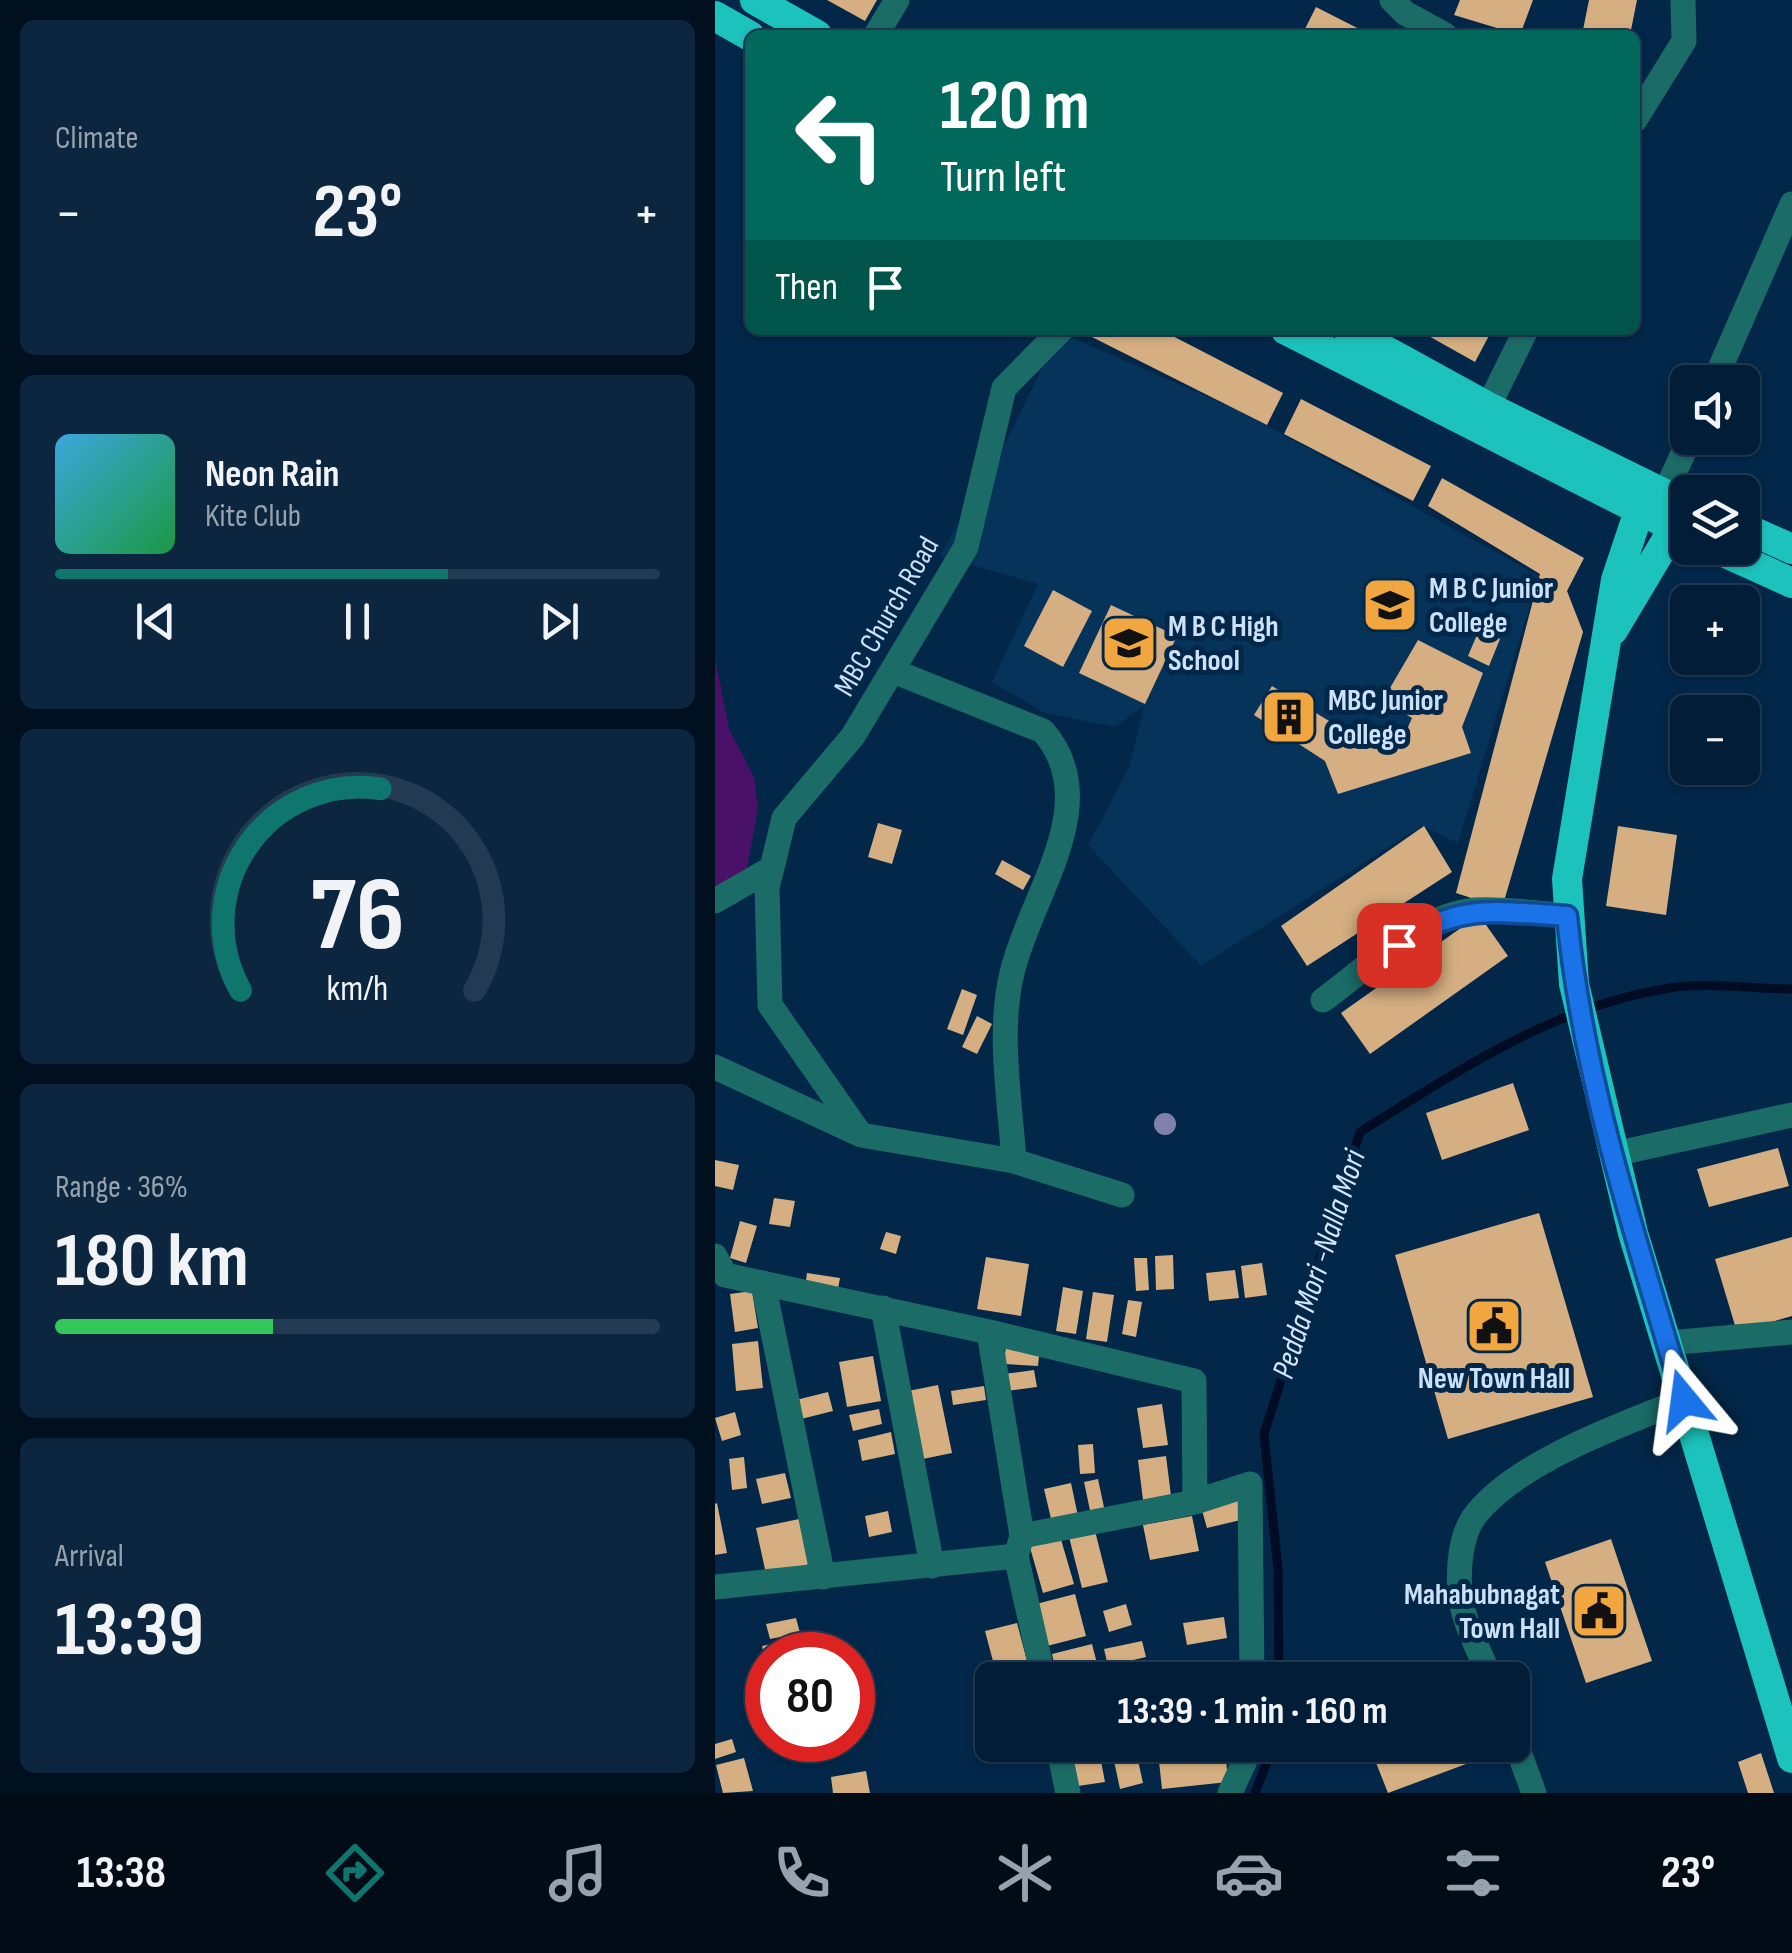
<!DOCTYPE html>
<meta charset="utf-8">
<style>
body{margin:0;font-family:"Sofia Sans Condensed",sans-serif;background:#0c263f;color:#f1f3f6;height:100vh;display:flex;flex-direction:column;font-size:38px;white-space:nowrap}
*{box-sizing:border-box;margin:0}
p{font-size:32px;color:#96a2ad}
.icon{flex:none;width:55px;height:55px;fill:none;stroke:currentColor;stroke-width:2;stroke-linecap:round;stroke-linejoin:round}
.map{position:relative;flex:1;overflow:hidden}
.sheet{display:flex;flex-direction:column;gap:20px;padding:20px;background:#01101e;width:715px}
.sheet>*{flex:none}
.hud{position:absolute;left:30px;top:30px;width:895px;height:305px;border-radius:15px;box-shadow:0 2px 8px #0004,0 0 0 2px #233b52;background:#00695c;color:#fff;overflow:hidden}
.fabs{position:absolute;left:955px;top:365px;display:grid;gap:20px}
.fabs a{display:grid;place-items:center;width:90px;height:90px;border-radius:15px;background:#021d37;box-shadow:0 2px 8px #0004,0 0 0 2px #233b52;font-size:50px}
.speed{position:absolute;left:30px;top:1632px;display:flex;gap:20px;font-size:50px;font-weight:700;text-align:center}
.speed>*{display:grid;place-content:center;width:130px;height:130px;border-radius:50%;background:#021d37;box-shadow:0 2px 8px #0004,0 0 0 2px #233b52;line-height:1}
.speed .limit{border:15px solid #d22;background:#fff;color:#111}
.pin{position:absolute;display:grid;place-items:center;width:85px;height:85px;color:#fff;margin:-42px;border-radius:20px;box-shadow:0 5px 15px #0006}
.me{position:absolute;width:110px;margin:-55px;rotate:344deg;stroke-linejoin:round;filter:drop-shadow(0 0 8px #0008)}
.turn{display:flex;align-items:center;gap:35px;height:210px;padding:0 30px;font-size:45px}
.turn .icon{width:130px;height:130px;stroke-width:2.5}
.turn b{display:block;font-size:70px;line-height:85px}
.then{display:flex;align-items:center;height:95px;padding:0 30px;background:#0003;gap:20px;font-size:38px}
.big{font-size:75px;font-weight:700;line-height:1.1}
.sheet .tile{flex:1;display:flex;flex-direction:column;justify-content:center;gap:15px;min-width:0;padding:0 35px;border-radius:15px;background:#0c263f}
.sheet .dial{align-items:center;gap:0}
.dial svg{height:260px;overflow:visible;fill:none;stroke:#233b52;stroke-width:7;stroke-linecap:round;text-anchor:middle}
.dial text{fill:#f1f3f6;stroke:none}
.song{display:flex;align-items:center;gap:30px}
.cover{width:120px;height:120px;border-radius:15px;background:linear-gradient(135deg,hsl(200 70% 55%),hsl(140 70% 35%))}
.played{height:10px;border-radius:5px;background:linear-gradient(90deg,#0f766e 65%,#233b52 65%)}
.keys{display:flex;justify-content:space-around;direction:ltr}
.heat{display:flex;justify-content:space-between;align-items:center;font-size:55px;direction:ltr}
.charge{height:15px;border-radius:8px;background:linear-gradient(90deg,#34c759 36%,#233b52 0)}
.trip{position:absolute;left:260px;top:1662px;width:555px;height:100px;border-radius:15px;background:#021d37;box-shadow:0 2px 8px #0004,0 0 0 2px #233b52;font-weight:700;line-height:100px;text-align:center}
.tab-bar{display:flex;height:160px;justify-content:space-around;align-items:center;background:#010c16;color:#96a2ad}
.tab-bar .icon{width:70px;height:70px}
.tab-bar .selected{color:#0f766e}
.tab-bar b{font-size:45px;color:#f1f3f6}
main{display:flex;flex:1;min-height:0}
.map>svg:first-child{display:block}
.built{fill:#053359}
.green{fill:#4a1169}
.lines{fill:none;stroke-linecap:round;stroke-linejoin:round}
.stream{stroke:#000c23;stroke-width:9}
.building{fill:#d5af82}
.minor{stroke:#1b6b67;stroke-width:25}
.highway{stroke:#1cc3bc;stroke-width:30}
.tree{fill:#7f81aa}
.route-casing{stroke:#114b97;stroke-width:25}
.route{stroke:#1a73e8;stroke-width:18}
.labels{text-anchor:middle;stroke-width:10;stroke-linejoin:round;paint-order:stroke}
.poi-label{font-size:30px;font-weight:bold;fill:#cce1f7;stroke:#022749;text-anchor:start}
.street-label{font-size:30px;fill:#cce1f7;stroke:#022749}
.water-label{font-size:32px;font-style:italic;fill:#d3e6fb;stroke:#022749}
</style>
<main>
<section class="sheet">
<div class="tile"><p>Climate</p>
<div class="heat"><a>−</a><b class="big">23°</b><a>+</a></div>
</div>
<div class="tile">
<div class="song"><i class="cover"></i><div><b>Neon Rain</b><p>Kite Club</p></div></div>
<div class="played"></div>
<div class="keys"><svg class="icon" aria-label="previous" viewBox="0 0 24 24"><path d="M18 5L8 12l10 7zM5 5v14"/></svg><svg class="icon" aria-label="pause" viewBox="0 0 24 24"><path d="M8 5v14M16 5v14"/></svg><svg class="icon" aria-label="next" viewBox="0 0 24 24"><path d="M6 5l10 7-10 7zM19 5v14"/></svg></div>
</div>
<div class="tile dial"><svg viewBox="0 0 100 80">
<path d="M14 69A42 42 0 1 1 86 69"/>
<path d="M14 69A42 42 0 0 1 57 7" stroke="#0f766e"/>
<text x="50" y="56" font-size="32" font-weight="700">76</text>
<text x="50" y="72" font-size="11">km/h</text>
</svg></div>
<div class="tile"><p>Range · 36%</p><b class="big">180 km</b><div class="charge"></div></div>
<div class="tile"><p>Arrival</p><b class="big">13:39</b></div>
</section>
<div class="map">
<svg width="1077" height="1793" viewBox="0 0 1077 1793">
<rect width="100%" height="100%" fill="#022749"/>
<path class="built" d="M345,332L527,412L824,576L743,843L707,826L486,966L373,845L414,767L429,706L400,727L330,713L277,682L323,584L224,556L279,466Z"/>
<path class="green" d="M0,658L14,729L39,777L43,808L30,880L0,898Z"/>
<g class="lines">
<path class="stream" d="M564,1680L563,1569L549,1434L645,1132C743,1071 838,1006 955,988C993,982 1038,989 1077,989
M540,1793L559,1745"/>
</g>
<path class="building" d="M112,0H162L150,21Z
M745,0H818L805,35L739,15Z
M874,0H922L915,35H867Z
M601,7L656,35H587Z
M363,330H446L568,393L552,425Z
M703,330H777L760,362Z
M586,399L716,466L698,501L569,434Z
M727,478L869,558L852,591L868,632L787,908L741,893L825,574L713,506Z
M338,590L377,611L348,667L309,646Z
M396,605L462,636L430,704L364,673Z
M764,630L785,639L774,666L753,656Z
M703,640L768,673L747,727L756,753L623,794L610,761L539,715L557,686L655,746L689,736L697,718L668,700Z
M163,823L187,830L177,864L153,857Z
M709,826L737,872L592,966L566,926Z
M903,826L962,835L951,915L891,906Z
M287,860L316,876L308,890L280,874Z
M764,915L793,956L655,1054L626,1013Z
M247,989L262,995L248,1035L232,1029Z
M262,1016L277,1024L262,1054L247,1047Z
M798,1083L814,1130L727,1160L711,1113Z
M1063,1148L1074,1186L994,1207L982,1169Z
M0,1160L24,1165L18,1190L0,1186Z
M59,1198L80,1201L75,1227L54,1224Z
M824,1213L878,1397L733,1439L680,1255Z
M25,1221L42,1226L31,1263L15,1258Z
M171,1232L186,1236L181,1254L165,1249Z
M1077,1237V1316L1022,1332L1000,1259Z
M458,1255L459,1289L441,1290L440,1256Z
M271,1257L314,1264L306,1316L262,1309Z
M419,1258H432L434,1290L421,1291Z
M547,1263L552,1295L530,1298L526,1266Z
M520,1270L524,1298L494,1301L491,1273Z
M92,1273L125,1278L122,1294L90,1288Z
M348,1287L368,1291L361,1334L341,1331Z
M37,1291L43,1328L20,1332L15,1294Z
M378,1292L399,1295L392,1342L371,1339Z
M413,1300L427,1302L421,1337L407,1334Z
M43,1341L48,1388L21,1391L17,1344Z
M291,1345L325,1347L323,1366L289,1364Z
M158,1356L166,1401L132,1407L124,1362Z
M319,1370L322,1387L292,1391L289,1374Z
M223,1385L237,1453L203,1460L188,1392Z
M269,1386L271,1400L238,1405L236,1391Z
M113,1392L118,1411L78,1421L73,1402Z
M447,1404L453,1445L428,1448L422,1408Z
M164,1409L167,1424L138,1431L134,1415Z
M20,1412L26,1435L7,1441L0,1418Z
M176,1432L180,1454L147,1461L143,1440Z
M378,1444L380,1473L365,1474L363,1445Z
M451,1456L456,1496L428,1500L423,1460Z
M29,1457L32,1488L17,1490L14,1459Z
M70,1473L76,1498L47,1504L41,1479Z
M383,1479L390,1512L376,1515L369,1482Z
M356,1483L364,1521L338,1527L329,1489Z
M525,1497L530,1519L492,1528L486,1507Z
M2,1503L12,1553L0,1555V1504Z
M173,1511L177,1532L154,1537L150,1516Z
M477,1516L484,1551L435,1560L428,1525Z
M89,1518L99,1563L51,1574L41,1528Z
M380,1531L393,1582L367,1588L354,1537Z
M345,1536L359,1584L328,1593L314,1544Z
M896,1539L937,1661L871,1683L830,1562Z
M360,1594L371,1636L332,1646L321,1604Z
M411,1604L417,1625L394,1632L388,1611Z
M509,1617L512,1638L472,1645L468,1623Z
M81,1618L85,1633L55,1639L51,1624Z
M302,1623L317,1680H283L270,1631Z
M83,1638L87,1655H52L51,1663L47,1646Z
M427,1641L431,1657L393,1666L389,1649Z
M377,1644L385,1675L343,1680L337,1654Z
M17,1739L21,1752L0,1759V1744Z
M355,1745H383L390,1782L363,1786Z
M510,1745L513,1782L447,1789L443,1752Z
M654,1745H774L778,1754L673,1793Z
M421,1751L428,1783L405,1789L398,1756Z
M1046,1753L1059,1793H1033L1023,1762Z
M29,1758L38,1791L8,1793L1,1765Z
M151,1771L155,1793H118L116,1777Z"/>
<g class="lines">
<path class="minor" d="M677,0L690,13L730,35
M161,35L182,0
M920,120L969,41L968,0
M999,382L1077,204
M773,407L811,330
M950,493L975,438
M178,671L328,731C390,802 317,893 298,969C282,1030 295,1099 299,1161
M57,868L52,887L55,1005L143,1131
M0,901L57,868L69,818L138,736L251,547L289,388L346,330
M608,1000C653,967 703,916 760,910C789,908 822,914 852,915
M0,1067L146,1135L299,1161L407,1195
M899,1154L1077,1115
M0,1256L10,1275L274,1332L307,1536
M48,1283L108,1577
M168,1308L217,1566
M274,1332L479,1381L480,1502
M953,1343L1077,1332
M301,1556L307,1536L480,1502L535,1484L537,1680
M0,1587L301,1556L329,1680
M776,1680C766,1654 748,1622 745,1594C743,1568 745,1533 762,1513C805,1461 907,1424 969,1400
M798,1736L819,1793
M343,1745L353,1793
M515,1793L537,1745"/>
<path class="highway" d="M40,0L102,35
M0,16L35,36
M571,330L972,534
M633,330L773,407L972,505
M932,487L901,580L852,879L859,984L918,1233L1077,1758
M1028,527L1077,549
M1000,548L1077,583
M898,630L969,511"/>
</g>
<circle class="tree" cx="450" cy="1124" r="11"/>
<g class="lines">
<g class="route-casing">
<path id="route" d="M684,945C742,902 784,912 852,916C868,1081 922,1241 969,1400"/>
</g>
<use href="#route" class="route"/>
</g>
<defs>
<g id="university-square" transform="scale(2.875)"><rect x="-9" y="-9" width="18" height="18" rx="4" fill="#f1a640" stroke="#022749"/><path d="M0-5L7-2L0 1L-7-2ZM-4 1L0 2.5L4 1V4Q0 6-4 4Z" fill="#111"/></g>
<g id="school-square" transform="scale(2.875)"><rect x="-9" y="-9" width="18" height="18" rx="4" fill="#f1a640" stroke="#022749"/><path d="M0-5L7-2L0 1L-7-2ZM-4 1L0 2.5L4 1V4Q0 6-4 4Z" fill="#111"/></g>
<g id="building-square" transform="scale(2.875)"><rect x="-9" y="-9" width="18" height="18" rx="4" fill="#f1a640" stroke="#022749"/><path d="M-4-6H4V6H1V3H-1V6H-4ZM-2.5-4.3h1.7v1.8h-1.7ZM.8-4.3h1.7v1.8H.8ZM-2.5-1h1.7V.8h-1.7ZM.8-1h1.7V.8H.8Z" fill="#111"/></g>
<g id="civic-square" transform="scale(2.875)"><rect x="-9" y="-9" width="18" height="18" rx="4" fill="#f1a640" stroke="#022749"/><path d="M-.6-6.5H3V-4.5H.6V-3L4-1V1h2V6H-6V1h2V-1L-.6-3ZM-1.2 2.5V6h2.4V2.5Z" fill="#111"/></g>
</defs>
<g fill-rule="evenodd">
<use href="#university-square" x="675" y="605"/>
<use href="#school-square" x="414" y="643"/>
<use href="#building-square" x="574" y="717"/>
<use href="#civic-square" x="779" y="1326"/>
<use href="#civic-square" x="884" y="1611"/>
</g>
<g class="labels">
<g class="poi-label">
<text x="714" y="598">M B C Junior<tspan x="714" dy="34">College</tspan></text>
<text x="453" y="636">M B C High<tspan x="453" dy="34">School</tspan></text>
<text x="613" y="710">MBC Junior<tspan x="613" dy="34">College</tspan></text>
<text x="779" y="1388" text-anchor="middle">New Town Hall</text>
<text x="845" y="1604" text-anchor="end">Mahabubnagat<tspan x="845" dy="34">Town Hall</tspan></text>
</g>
<g class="street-label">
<text transform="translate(171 616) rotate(-60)" y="10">MBC Church Road</text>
</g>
<g class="water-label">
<text transform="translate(603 1264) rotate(-72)" y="11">Pedda Mori -Nalla Mori</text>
</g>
</g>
</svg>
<div class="fabs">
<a><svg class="icon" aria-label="sound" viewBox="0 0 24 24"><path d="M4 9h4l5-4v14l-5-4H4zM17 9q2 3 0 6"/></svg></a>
<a><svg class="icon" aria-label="layers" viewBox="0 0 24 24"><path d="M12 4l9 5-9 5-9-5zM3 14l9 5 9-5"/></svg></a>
<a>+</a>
<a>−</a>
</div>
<div class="speed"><div class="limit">80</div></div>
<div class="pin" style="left:684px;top:945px;background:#d93025"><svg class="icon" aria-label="arrive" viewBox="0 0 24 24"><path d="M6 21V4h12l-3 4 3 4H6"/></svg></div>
<svg class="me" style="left:969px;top:1400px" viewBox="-20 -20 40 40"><path d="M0-17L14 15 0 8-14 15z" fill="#1a73e8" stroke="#fff" stroke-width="4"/></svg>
<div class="trip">13:39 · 1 min · 160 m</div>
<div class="hud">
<div class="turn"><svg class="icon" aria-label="left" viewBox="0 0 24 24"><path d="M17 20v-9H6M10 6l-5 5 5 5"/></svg><div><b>120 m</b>Turn left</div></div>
<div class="then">Then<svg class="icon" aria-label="arrive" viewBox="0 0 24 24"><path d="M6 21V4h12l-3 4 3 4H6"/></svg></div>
</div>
</div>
</main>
<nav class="tab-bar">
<b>13:38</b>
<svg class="icon selected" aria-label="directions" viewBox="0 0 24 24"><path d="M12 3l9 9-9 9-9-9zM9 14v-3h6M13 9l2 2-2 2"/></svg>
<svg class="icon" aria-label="music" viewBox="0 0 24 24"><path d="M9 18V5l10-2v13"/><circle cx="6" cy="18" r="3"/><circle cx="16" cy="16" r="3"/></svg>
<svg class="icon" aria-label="phone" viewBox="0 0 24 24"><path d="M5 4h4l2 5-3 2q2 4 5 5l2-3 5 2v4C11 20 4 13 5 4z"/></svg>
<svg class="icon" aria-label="climate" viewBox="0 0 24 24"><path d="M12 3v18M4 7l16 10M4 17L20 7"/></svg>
<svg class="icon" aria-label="car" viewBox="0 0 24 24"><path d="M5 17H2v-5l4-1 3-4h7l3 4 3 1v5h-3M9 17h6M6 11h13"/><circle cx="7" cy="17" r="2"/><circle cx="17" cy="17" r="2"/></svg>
<svg class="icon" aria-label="filters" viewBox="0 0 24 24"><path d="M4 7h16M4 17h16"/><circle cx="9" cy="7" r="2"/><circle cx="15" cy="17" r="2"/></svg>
<b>23°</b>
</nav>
